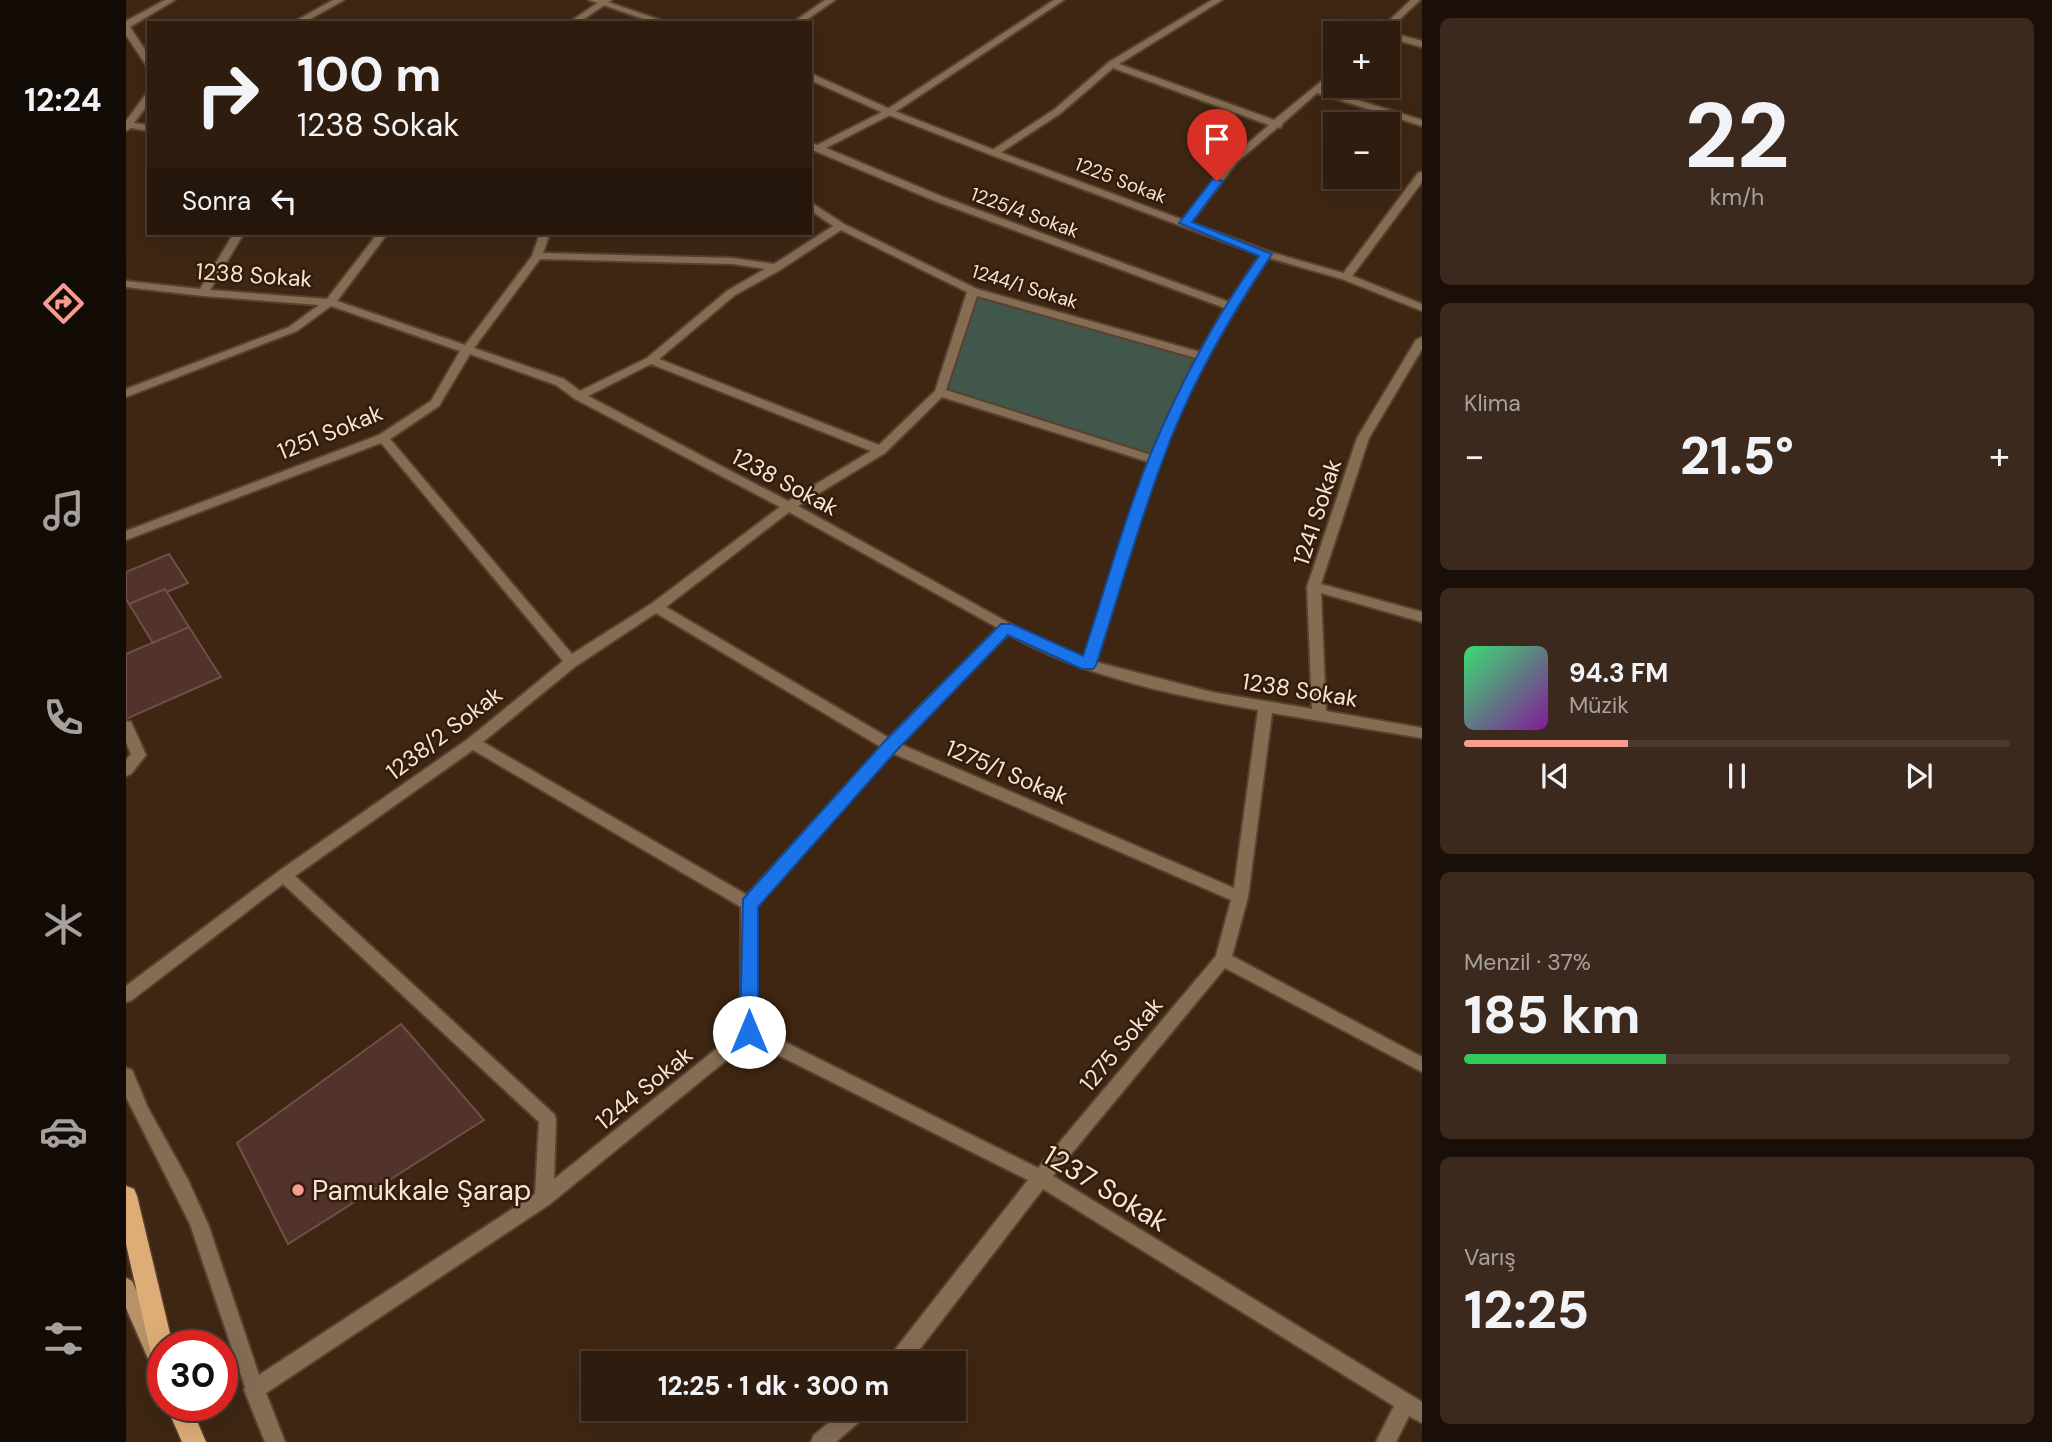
<!DOCTYPE html>
<html lang="tr">
<meta charset="utf-8">
<style>
body{margin:0;font-family:"DM Sans",sans-serif;background:#3a291c;color:#f1f3f6;height:100vh;display:flex;flex-direction:column;font-size:26px;white-space:nowrap}
*{box-sizing:border-box;margin:0}
p{font-size:23px;color:#a7a19e}
.icon{flex:none;width:38px;height:38px;fill:none;stroke:currentColor;stroke-width:2;stroke-linecap:round;stroke-linejoin:round}
.map{position:relative;flex:1;overflow:hidden}
.panel{display:flex;flex-direction:column;gap:18px;padding:18px;background:#190f08;width:630px}
.panel>*{flex:none}
.guide{position:absolute;left:21px;top:21px;width:665px;height:214px;border-radius:0px;box-shadow:0 7px 28px #0002,0 0 0 2px #493a2e;background:#2e1c0e;color:#f1f3f6;overflow:hidden}
.tools{position:absolute;left:1197px;top:21px;display:grid;gap:14px}
.tools a{display:grid;place-items:center;width:77px;height:77px;border-radius:0px;background:#2e1c0e;box-shadow:0 7px 28px #0002,0 0 0 2px #493a2e;font-size:35px}
.speed{position:absolute;left:21px;top:1330px;display:flex;gap:14px;font-size:35px;font-weight:700;text-align:center}
.speed>*{display:grid;place-content:center;width:91px;height:91px;border-radius:50%;background:#2e1c0e;box-shadow:0 7px 28px #0002,0 0 0 2px #493a2e;line-height:1}
.speed .limit{border:10px solid #d22;background:#fff;color:#111}
.pin{position:absolute;display:grid;place-items:center;width:60px;height:60px;color:#fff;margin:-72px -30px;border-radius:50% 50% 50% 0;rotate:-45deg;box-shadow:0 0 7px #0007}
.pin .icon{rotate:45deg}
.me{position:absolute;width:77px;margin:-38px;rotate:0deg;stroke-linejoin:round;filter:drop-shadow(0 0 5px #0008)}
.turn{display:flex;align-items:center;gap:24px;height:147px;padding:0 35px;font-size:32px}
.turn .icon{width:91px;height:91px;stroke-width:2.5}
.turn b{display:block;font-size:49px;line-height:60px}
.then{display:flex;align-items:center;height:66px;padding:0 35px;background:#0003;gap:14px;font-size:26px}
.big{font-size:52px;font-weight:800;line-height:1.1}
.panel .widget{flex:1;display:flex;flex-direction:column;justify-content:center;gap:10px;min-width:0;padding:0 24px;border-radius:10px;background:#3a291c}
.panel .dial{align-items:center;gap:0}
.dial b{font-size:91px;line-height:1}
.song{display:flex;align-items:center;gap:21px}
.cover{width:84px;height:84px;border-radius:10px;background:linear-gradient(135deg,hsl(140 70% 55%),hsl(290 70% 35%))}
.played{height:7px;border-radius:4px;background:linear-gradient(90deg,#f59d8e 30%,#493a2e 30%)}
.keys{display:flex;justify-content:space-around;direction:ltr}
.heat{display:flex;justify-content:space-between;align-items:center;font-size:38px;direction:ltr}
.charge{height:10px;border-radius:5px;background:linear-gradient(90deg,#34c759 37%,#493a2e 0)}
.trip{position:absolute;left:455px;top:1351px;width:385px;height:70px;border-radius:0px;background:#2e1c0e;box-shadow:0 7px 28px #0002,0 0 0 2px #493a2e;font-weight:800;line-height:70px;text-align:center}
main{display:flex;flex:1;min-height:0}
.tab-bar{display:flex;flex-direction:column;width:126px;justify-content:space-around;align-items:center;background:#120b06;color:#a7a19e}
.tab-bar .icon{width:49px;height:49px}
.tab-bar .selected{color:#f59d8e}
.tab-bar b{font-size:32px;color:#f1f3f6}
.map>svg:first-child{display:block}
.green{fill:#41574b}
.building{fill:#52332b;stroke:#714f48;stroke-width:2}
.lines{fill:none;stroke-linecap:round;stroke-linejoin:round}
.service-casing{stroke:#58412f;stroke-width:4}
.minor-casing{stroke:#58412f;stroke-width:4}
.tertiary-casing{stroke:#58412f;stroke-width:4}
.secondary-casing{stroke:#58412f;stroke-width:4}
.primary-casing{stroke:#58412f;stroke-width:3}
.service{fill:#856d54;fill-rule:evenodd}
.minor{fill:#856d54;fill-rule:evenodd}
.tertiary{fill:#856d54;fill-rule:evenodd}
.secondary{fill:#b79168;fill-rule:evenodd}
.primary{fill:#ddac77;fill-rule:evenodd}
.route{fill:#1a73e8;stroke:#114b97;stroke-width:2}
.poi-dot{fill:#f59d8e;stroke:#331c09;stroke-width:2.5}
.labels{text-anchor:middle;stroke-width:5;stroke-linejoin:round;paint-order:stroke}
.far-street-label{font-size:19px;fill:#f5e5d9;stroke:#331c09}
.street-label{font-size:23px;fill:#f5e5d9;stroke:#331c09}
.near-street-label{font-size:28px;fill:#f5e5d9;stroke:#331c09}
.near-poi-label{font-size:28px;fill:#f5e5d9;stroke:#331c09;text-anchor:start}
</style>
<main>
<nav class="tab-bar">
<b>12:24</b>
<svg class="icon selected" aria-label="directions" viewBox="0 0 24 24"><path d="M12 3l9 9-9 9-9-9zM9 14v-3h6M13 9l2 2-2 2"/></svg>
<svg class="icon" aria-label="music" viewBox="0 0 24 24"><path d="M9 18V5l10-2v13"/><circle cx="6" cy="18" r="3"/><circle cx="16" cy="16" r="3"/></svg>
<svg class="icon" aria-label="phone" viewBox="0 0 24 24"><path d="M5 4h4l2 5-3 2q2 4 5 5l2-3 5 2v4C11 20 4 13 5 4z"/></svg>
<svg class="icon" aria-label="climate" viewBox="0 0 24 24"><path d="M12 3v18M4 7l16 10M4 17L20 7"/></svg>
<svg class="icon" aria-label="car" viewBox="0 0 24 24"><path d="M5 17H2v-5l4-1 3-4h7l3 4 3 1v5h-3M9 17h6M6 11h13"/><circle cx="7" cy="17" r="2"/><circle cx="17" cy="17" r="2"/></svg>
<svg class="icon" aria-label="filters" viewBox="0 0 24 24"><path d="M4 7h16M4 17h16"/><circle cx="9" cy="7" r="2"/><circle cx="15" cy="17" r="2"/></svg>
</nav>
<div class="map">
<svg width="1296" height="1442" viewBox="0 0 1296 1442">
<rect width="100%" height="100%" fill="#3e2613"/>
<path class="green" d="M847,291L1076,356L1029,460L814,392Z"/>
<path class="building" d="M43,554L62,583L41,592L39,589L3,604L0,599V572Z
M39,589L63,627L27,643L3,604Z
M63,627L95,677L0,719V654Z
M275,1024L358,1120L162,1244L111,1143Z"/>
<g class="lines">
<g class="service-casing">
<path id="service" d="M0,721L5,722L20,755L5,774L0,776V760L5,754L0,742Z"/>
</g>
<g class="minor-casing">
<path id="minor" d="M39,0H49L4,27L23,56V66L20,65L0,35V21Z
M207,0H218L177,23H166Z
M476,0H486L452,23H442Z
M699,0H709L676,23H666Z
M928,0H938L766,114L700,148L817,197L1103,302L1136,252L1140,251L1145,254C1107,311 1071,371 1045,435C1015,509 994,586 970,662L1086,692L1186,709L1181,587L1231,438L1290,340L1296,337V349L1243,438L1195,584L1296,612V622L1195,593L1200,711L1296,728V738L1146,713L1122,897L1106,956L1296,1057V1072L1099,968L927,1176L1296,1402V1423L1283,1416L1270,1442H1250L1268,1406L917,1189L783,1363H762L764,1356L902,1180L624,1041L424,1204L140,1393L159,1442H139L118,1390L119,1387L64,1224L0,1097V1068L6,1070L22,1108L62,1180L82,1224L133,1375L409,1194L413,1122L157,884L6,1000L0,1002V986L153,871L342,739L437,661L255,443L0,540V531L253,435L305,401L334,351L205,306L171,331L0,397V389L163,327L193,305L77,296L0,287V281L74,289L108,233H118L84,290L201,299L252,233H262L211,301L339,345L406,256L414,233H424L417,253L607,258L648,264L707,226L684,210V202L718,224L851,289L1074,352L1099,308L809,201L684,149V142L691,145L760,110ZM715,230L841,292L809,391L753,445L533,359L609,295L654,270ZM414,259L607,264L639,269L601,291L521,358L454,391L438,379L348,348ZM851,296L1070,358L1046,407L1025,455L820,390ZM344,354L430,385L449,399L654,507L525,604L446,654L264,439L313,406ZM525,364L745,451L662,501L462,396ZM816,397L1023,462L958,658L910,638L672,506L759,453ZM663,512L872,628L763,738L540,607ZM530,613L755,747L621,895L357,742L450,666ZM882,634C956,676 1049,696 1132,710L1108,888L774,744ZM347,750L615,907V1029L428,1179L430,1119L428,1114L169,876ZM766,753L1105,900L1090,956L912,1168L631,1028V906Z
M1086,0H1096L993,64L1148,120L1209,70V78L1196,89L1296,120V126L1191,93L1156,124L1155,127L1151,128L1111,162L1063,225L1059,226L1054,223L1105,158L1143,125L987,68L935,113L871,155H865V151L929,109L983,62Z
M1285,0H1294L1259,33L1262,32L1296,41V47L1262,38V33H1250Z
M23,93V103L8,123L23,125V131L5,128L0,131V121L20,94Z
M1296,172V182L1224,279H1216V275L1292,173Z
M719,1409H743L740,1416L710,1442H685L688,1435Z"/>
</g>
<g class="tertiary-casing">
<path id="tertiary" d="M463,0H476L543,23H529Z
M684,73L766,110L871,151L1144,252L1224,275L1296,304V311L1216,279L1136,256L865,155L760,114L684,80Z"/>
</g>
<g class="secondary-casing">
<path id="secondary" d="M0,1278L6,1281L37,1348V1379L30,1377L0,1308Z"/>
</g>
<g class="primary-casing">
<path id="primary" d="M0,1186L8,1189L11,1196L47,1346H37V1366L29,1362L25,1354L0,1244Z
M40,1405H64L80,1442H56Z"/>
</g>
<use href="#service" class="service"/>
<use href="#minor" class="minor"/>
<use href="#tertiary" class="tertiary"/>
<use href="#secondary" class="secondary"/>
<use href="#primary" class="primary"/>
</g>
<path class="route" d="M1087,179L1097,181L1066,222L1146,254C1102,319 1062,388 1036,462C1011,529 992,597 970,665L967,669H956L882,635L770,751L632,907V1032L629,1037H616L614,1032L617,899L758,742L875,624H886L957,656C979,591 997,522 1023,458C1053,386 1088,319 1133,256L1053,223Z"/>
<circle class="poi-dot" cx="172" cy="1190" r="7"/>
<g class="labels">
<g class="far-street-label">
<text transform="translate(995 180) rotate(21)" y="7">1225 Sokak</text>
<text transform="translate(899 212) rotate(20)" y="7">1225/4 Sokak</text>
<text transform="translate(899 286) rotate(17)" y="7">1244/1 Sokak</text>
</g>
<g class="street-label">
<text transform="translate(128 275) rotate(4)" y="8">1238 Sokak</text>
<text transform="translate(204 432) rotate(-22)" y="8">1251 Sokak</text>
<text transform="translate(659 482) rotate(28)" y="8">1238 Sokak</text>
<text transform="translate(1191 512) rotate(-72)" y="8">1241 Sokak</text>
<text transform="translate(1174 690) rotate(9)" y="8">1238 Sokak</text>
<text transform="translate(318 733) rotate(-37)" y="8">1238/2 Sokak</text>
<text transform="translate(881 772) rotate(23)" y="8">1275/1 Sokak</text>
<text transform="translate(995 1044) rotate(-50)" y="8">1275 Sokak</text>
<text transform="translate(518 1088) rotate(-39)" y="8">1244 Sokak</text>
</g>
<g class="near-street-label">
<text transform="translate(980 1188) rotate(31)" y="10">1237 Sokak</text>
</g>
<g class="near-poi-label">
<text x="186" y="1200">Pamukkale Şarap</text>
</g>
</g>
</svg>
<div class="tools">
<a>+</a>
<a>−</a>
</div>
<div class="speed"><div class="limit">30</div></div>
<div class="pin" style="left:1091px;top:181px;background:#d93025"><svg class="icon" aria-label="arrive" viewBox="0 0 24 24"><path d="M6 21V4h12l-3 4 3 4H6"/></svg></div>
<svg class="me" style="left:623px;top:1032px" viewBox="-20 -20 40 40"><circle r="19" fill="#fff"/><path d="M0-13L10 11 0 6-10 11z" fill="#1a73e8"/></svg>
<div class="trip">12:25 · 1 dk · 300 m</div>
<div class="guide">
<div class="turn"><svg class="icon" aria-label="right" viewBox="0 0 24 24"><path d="M7 20v-9h11M14 6l5 5-5 5"/></svg><div><b>100 m</b>1238 Sokak</div></div>
<div class="then">Sonra<svg class="icon" aria-label="left" viewBox="0 0 24 24"><path d="M17 20v-9H6M10 6l-5 5 5 5"/></svg></div>
</div>
</div>
<section class="panel">
<div class="widget dial"><b>22</b><p>km/h</p></div>
<div class="widget"><p>Klima</p>
<div class="heat"><a>−</a><b class="big">21.5°</b><a>+</a></div>
</div>
<div class="widget">
<div class="song"><i class="cover"></i><div><b>94.3 FM</b><p>Müzik</p></div></div>
<div class="played"></div>
<div class="keys"><svg class="icon" aria-label="previous" viewBox="0 0 24 24"><path d="M18 5L8 12l10 7zM5 5v14"/></svg><svg class="icon" aria-label="pause" viewBox="0 0 24 24"><path d="M8 5v14M16 5v14"/></svg><svg class="icon" aria-label="next" viewBox="0 0 24 24"><path d="M6 5l10 7-10 7zM19 5v14"/></svg></div>
</div>
<div class="widget"><p>Menzil · 37%</p><b class="big">185 km</b><div class="charge"></div></div>
<div class="widget"><p>Varış</p><b class="big">12:25</b></div>
</section>
</main>
